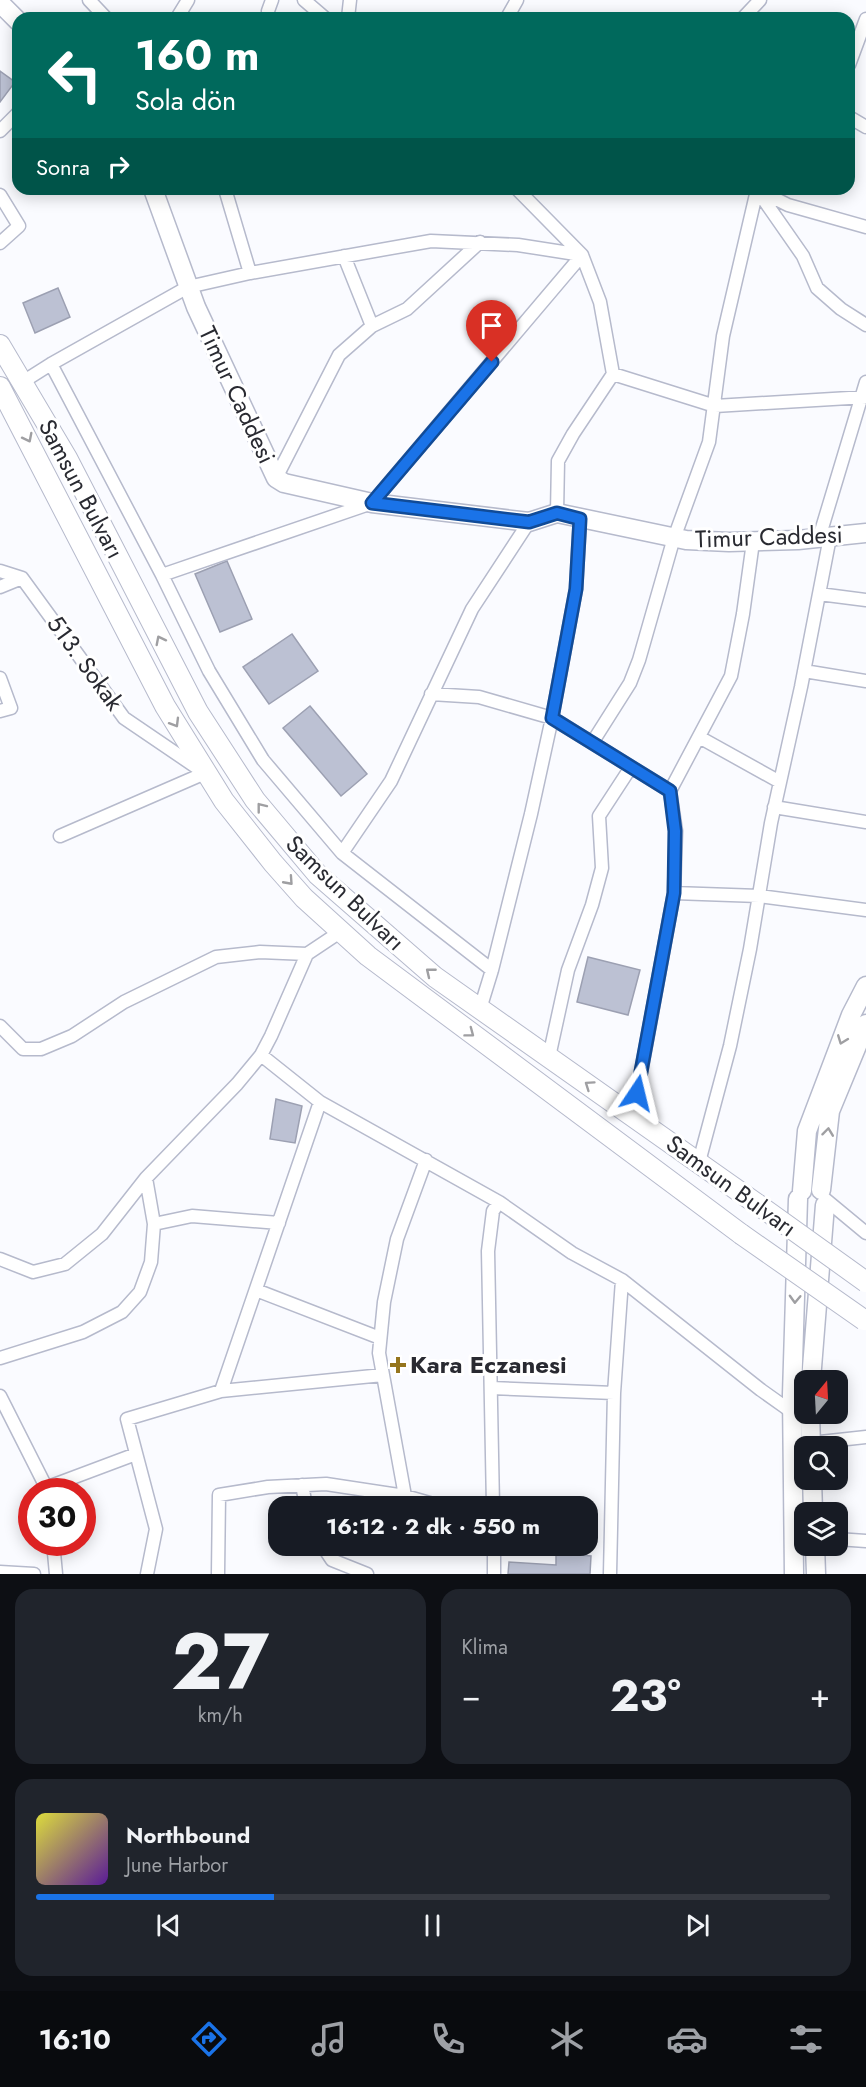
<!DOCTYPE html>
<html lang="tr">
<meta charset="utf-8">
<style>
body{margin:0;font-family:Jost,sans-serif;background:#20242c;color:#f1f3f6;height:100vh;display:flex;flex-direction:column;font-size:22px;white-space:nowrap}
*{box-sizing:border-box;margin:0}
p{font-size:20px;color:#9ea1a6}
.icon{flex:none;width:33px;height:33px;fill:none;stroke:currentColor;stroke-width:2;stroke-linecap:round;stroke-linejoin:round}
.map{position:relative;height:1574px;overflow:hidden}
.details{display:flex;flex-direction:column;gap:15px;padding:15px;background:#0d0f14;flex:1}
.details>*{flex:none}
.top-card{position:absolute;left:12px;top:12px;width:843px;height:183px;border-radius:18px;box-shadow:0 3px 15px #0003;background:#00695c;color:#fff;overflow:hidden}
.needle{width:39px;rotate:18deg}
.tools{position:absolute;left:794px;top:1370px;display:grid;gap:12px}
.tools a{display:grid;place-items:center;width:54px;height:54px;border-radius:12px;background:#171b24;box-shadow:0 3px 15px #0003;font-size:30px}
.speed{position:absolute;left:18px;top:1478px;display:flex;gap:12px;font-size:30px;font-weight:700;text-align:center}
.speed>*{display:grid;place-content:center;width:78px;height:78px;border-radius:50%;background:#171b24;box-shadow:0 3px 15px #0003;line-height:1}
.speed .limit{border:9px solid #d22;background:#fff;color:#111}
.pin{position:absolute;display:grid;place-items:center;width:51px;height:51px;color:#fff;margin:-62px -26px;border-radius:50% 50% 50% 0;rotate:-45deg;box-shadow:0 0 6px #0007}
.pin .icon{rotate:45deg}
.me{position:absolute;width:66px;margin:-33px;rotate:10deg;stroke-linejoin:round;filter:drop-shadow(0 0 4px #0008)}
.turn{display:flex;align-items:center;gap:21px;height:126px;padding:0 24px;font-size:27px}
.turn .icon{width:78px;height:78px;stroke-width:2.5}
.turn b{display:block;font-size:42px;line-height:51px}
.then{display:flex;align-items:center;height:57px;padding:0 24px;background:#0003;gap:12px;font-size:22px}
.big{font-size:45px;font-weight:700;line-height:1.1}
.details .tile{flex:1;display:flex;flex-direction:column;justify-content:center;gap:9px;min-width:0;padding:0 21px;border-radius:18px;background:#20242c}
.details .dial{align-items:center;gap:0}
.dial b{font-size:78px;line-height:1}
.song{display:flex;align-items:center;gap:18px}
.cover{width:72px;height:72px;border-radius:9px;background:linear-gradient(135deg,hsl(60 70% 55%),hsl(270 70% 35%))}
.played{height:6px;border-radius:3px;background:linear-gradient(90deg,#1a73e8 30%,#363941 30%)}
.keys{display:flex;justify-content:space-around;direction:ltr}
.heat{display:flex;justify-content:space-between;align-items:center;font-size:33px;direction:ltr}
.details .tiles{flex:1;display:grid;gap:15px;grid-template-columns:1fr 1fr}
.tile:last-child{grid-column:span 2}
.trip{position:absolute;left:268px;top:1496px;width:330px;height:60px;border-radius:18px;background:#171b24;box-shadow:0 3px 15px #0003;font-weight:700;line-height:60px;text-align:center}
.tabs{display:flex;height:96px;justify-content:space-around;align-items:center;background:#090b0e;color:#9ea1a6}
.tabs .icon{width:42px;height:42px}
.tabs .selected{color:#1a73e8}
.tabs b{font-size:27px;color:#f1f3f6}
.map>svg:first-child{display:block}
.building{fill:#bcc1d3;stroke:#9ca0b2;stroke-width:1.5}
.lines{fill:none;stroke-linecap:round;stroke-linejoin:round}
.street-casing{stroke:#b6bacc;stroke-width:15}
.secondary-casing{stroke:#b6bacc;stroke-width:21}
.primary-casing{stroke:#b6bacc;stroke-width:22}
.street{stroke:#fff;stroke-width:12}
.secondary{stroke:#fff;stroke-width:18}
.primary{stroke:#fff;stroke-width:20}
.primary-bridge-casing{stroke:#b6bacc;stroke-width:22;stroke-linecap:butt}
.primary-bridge{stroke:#fff;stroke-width:20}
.oneway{stroke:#9f9fa2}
.route-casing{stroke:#114b97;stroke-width:15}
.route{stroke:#1a73e8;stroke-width:10}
.poi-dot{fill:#95751d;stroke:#fff;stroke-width:2}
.labels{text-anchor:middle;stroke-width:6;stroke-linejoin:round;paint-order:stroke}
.street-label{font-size:24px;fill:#292a31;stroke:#fff}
.poi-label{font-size:24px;font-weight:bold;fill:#292a31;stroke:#fff;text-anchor:start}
</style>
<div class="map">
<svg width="866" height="1574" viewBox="0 0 866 1574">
<rect width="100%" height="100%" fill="#fafbff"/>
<path class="building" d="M0,71L15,82L0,102Z
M58,288L70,317L35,333L23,303Z
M227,561L252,619L220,632L195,574Z
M292,634L318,671L269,704L243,667Z
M310,706L367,774L341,796L283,728Z
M588,957L640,970L628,1015L577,1002Z
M276,1099L302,1106L295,1143L270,1139Z
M556,1553L591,1556L590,1574H508L509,1562L556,1565Z"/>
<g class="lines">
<g class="street-casing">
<path id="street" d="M89,0L106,18
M304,0L325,18
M177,18L188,0
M269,18L268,11L272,0
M348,18L350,0
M511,18L508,16L517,0
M743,18L760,0
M849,65L866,19
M849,117L866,127
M0,131L18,113
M225,189L250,273
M517,189L582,255L600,302L613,374L573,434L558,461L557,513
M757,190L803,256L817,288L841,309L866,325
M758,190L788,205L866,227
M0,195L19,226L0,243
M344,256L372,326
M51,364L162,575L209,671L263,760L342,853L492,970
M613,374L715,406L866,397
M21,383L51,364L188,287L250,273L431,241L518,245L582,255
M276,478L339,355L372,326L407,309L480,242
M819,538L866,382
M0,571L22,578L124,718L199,769
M162,575L372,503L582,255
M0,587L22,578
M819,594L866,600
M804,671L866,681
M0,678L11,708L0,711
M431,694L479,697L552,718L670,791
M699,737L780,782
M592,743L630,683L639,660L673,541L709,442L723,336L757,190
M774,807L866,822
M60,836L205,773
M342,853L391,781L472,609L529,522
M674,893L759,896L866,910
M480,1009L492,970L531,814L552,718L576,589L580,519
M0,1026L23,1049H41L72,1036L124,1002L216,957L260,952L307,954L340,932
M261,1055L320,1102L499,1202L572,1253L622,1280L761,1390L792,1412
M549,1057L568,970L592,905L602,868L599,816L631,767
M633,1116L674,893L676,831L670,791L731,676L743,614L753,542
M699,1162L730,1046L750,949L771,823L801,687L830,537
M825,1199L866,1233
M154,1224L192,1216L279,1223
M0,1259L33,1272L65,1264L102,1234L146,1178L237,1084L261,1055L271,1036L307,954
M256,1290L380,1338
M0,1358L83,1332L122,1312L140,1292L151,1262L154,1224L146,1178
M491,1388L614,1393
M221,1391L320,1102
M0,1396L48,1491
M811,1443L866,1437
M302,1485L306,1506
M48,1487L136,1454
M405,1496L379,1353L384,1302L397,1239L426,1160
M493,1506L488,1251L493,1211L499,1202
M837,1539L866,1541
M53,1542L56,1574
M322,1545L332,1560L367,1574
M0,1572L34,1574
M147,1574L156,1529L127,1419L221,1391L383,1375
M218,1574L219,1495L268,1487L326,1484L405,1496L440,1506
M494,1574V1545
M610,1574L614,1393L622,1280"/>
</g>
<g class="secondary-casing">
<path id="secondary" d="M0,3L18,21
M153,189L196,307L276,478L284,483L372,503L529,522L557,513L686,540L729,542L798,540L866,533
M821,1190L830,1111L866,1024
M802,1191L807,1131L851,1015L866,986
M811,1380L825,1205
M810,1413L811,1446
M812,1479L813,1512
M815,1545L816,1574
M794,1574L792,1395L798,1199"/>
</g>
<g class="primary-casing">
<path id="primary" d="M0,345L67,458L198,712L255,800L318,875L435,977L757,1204
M0,387L165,706L224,801L273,863L304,898L368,956L741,1234"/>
</g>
<use href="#street" class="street"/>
<use href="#secondary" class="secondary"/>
<use href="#primary" class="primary"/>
<g class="primary-bridge-casing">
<path id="primary-bridge" d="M757,1204L866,1282
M741,1234L864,1320"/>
</g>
<use href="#primary-bridge" class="primary-bridge"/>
</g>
<defs><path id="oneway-chevron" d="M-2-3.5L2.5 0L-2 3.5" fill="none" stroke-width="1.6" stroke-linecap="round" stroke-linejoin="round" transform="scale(1.5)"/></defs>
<g class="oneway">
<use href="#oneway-chevron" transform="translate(28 438) rotate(63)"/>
<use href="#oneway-chevron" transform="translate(160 640) rotate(-117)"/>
<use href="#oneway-chevron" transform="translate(175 723) rotate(59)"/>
<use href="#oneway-chevron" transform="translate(261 807) rotate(-128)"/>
<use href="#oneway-chevron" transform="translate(289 881) rotate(48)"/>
<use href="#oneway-chevron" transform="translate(430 972) rotate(-141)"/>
<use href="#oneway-chevron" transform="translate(470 1033) rotate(37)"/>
<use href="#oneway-chevron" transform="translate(842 1040) rotate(111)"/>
<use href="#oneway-chevron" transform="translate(589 1085) rotate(-145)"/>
<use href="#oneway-chevron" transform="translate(828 1132) rotate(-83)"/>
<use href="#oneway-chevron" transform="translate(795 1299) rotate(92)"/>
</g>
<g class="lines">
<g class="route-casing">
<path id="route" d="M492,362L372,503L529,522L557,513L580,519L576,589L552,718L670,791L675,831L674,893L637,1093"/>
</g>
<use href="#route" class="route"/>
</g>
<path class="poi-dot" d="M395 1356h6v6h6v6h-6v6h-6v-6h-6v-6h6z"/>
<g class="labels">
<g class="street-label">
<text transform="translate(237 395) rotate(65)" y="8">Timur Caddesi</text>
<text transform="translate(81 489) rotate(62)" y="8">Samsun Bulvarı</text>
<text transform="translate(769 537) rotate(-2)" y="8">Timur Caddesi</text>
<text transform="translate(85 663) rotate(54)" y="8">513. Sokak</text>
<text transform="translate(345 893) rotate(44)" y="8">Samsun Bulvarı</text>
<text transform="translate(731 1186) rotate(36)" y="8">Samsun Bulvarı</text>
</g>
<g class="poi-label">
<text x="410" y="1373">Kara Eczanesi</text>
</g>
</g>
</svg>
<div class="tools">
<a><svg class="needle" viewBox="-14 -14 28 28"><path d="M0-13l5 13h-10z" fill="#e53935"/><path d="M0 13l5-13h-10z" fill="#9ea1a6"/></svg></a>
<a><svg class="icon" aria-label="search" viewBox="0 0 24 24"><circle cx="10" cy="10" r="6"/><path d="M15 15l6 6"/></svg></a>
<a><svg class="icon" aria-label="layers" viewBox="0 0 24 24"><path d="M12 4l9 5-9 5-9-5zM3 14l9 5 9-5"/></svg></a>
</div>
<div class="speed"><div class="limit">30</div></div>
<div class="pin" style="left:492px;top:362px;background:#d93025"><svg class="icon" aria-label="arrive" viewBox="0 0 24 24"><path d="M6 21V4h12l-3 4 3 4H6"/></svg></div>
<svg class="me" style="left:637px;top:1093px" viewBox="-20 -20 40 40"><path d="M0-17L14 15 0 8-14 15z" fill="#1a73e8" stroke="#fff" stroke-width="4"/></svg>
<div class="trip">16:12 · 2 dk · 550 m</div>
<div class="top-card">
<div class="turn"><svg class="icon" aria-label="left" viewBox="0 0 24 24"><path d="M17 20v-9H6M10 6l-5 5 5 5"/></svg><div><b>160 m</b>Sola dön</div></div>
<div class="then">Sonra<svg class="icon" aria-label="right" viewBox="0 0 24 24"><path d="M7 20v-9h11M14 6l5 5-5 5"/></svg></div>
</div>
</div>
<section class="details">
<div class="tiles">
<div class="tile dial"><b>27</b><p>km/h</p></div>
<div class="tile"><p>Klima</p>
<div class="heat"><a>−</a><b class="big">23°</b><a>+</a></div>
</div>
<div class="tile">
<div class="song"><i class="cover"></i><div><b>Northbound</b><p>June Harbor</p></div></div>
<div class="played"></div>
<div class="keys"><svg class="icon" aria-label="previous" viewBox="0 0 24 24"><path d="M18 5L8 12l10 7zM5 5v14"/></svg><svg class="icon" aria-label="pause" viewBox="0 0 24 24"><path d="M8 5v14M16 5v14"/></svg><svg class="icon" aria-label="next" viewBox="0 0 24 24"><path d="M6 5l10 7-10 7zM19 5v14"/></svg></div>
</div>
</div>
</section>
<nav class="tabs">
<b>16:10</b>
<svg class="icon selected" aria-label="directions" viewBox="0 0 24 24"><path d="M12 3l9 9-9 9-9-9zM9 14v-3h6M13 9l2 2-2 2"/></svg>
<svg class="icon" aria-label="music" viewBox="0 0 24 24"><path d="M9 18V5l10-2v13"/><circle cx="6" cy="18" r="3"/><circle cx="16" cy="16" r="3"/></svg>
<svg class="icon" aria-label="phone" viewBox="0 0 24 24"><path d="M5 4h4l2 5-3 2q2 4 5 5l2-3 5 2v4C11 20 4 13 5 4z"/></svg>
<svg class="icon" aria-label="climate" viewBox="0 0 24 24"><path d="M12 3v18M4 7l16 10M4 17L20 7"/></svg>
<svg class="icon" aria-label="car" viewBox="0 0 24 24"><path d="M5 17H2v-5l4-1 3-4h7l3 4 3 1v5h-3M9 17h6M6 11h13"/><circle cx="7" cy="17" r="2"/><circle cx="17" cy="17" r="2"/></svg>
<svg class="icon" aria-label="filters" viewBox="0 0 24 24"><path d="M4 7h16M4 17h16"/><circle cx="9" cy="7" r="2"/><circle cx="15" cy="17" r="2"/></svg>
</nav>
